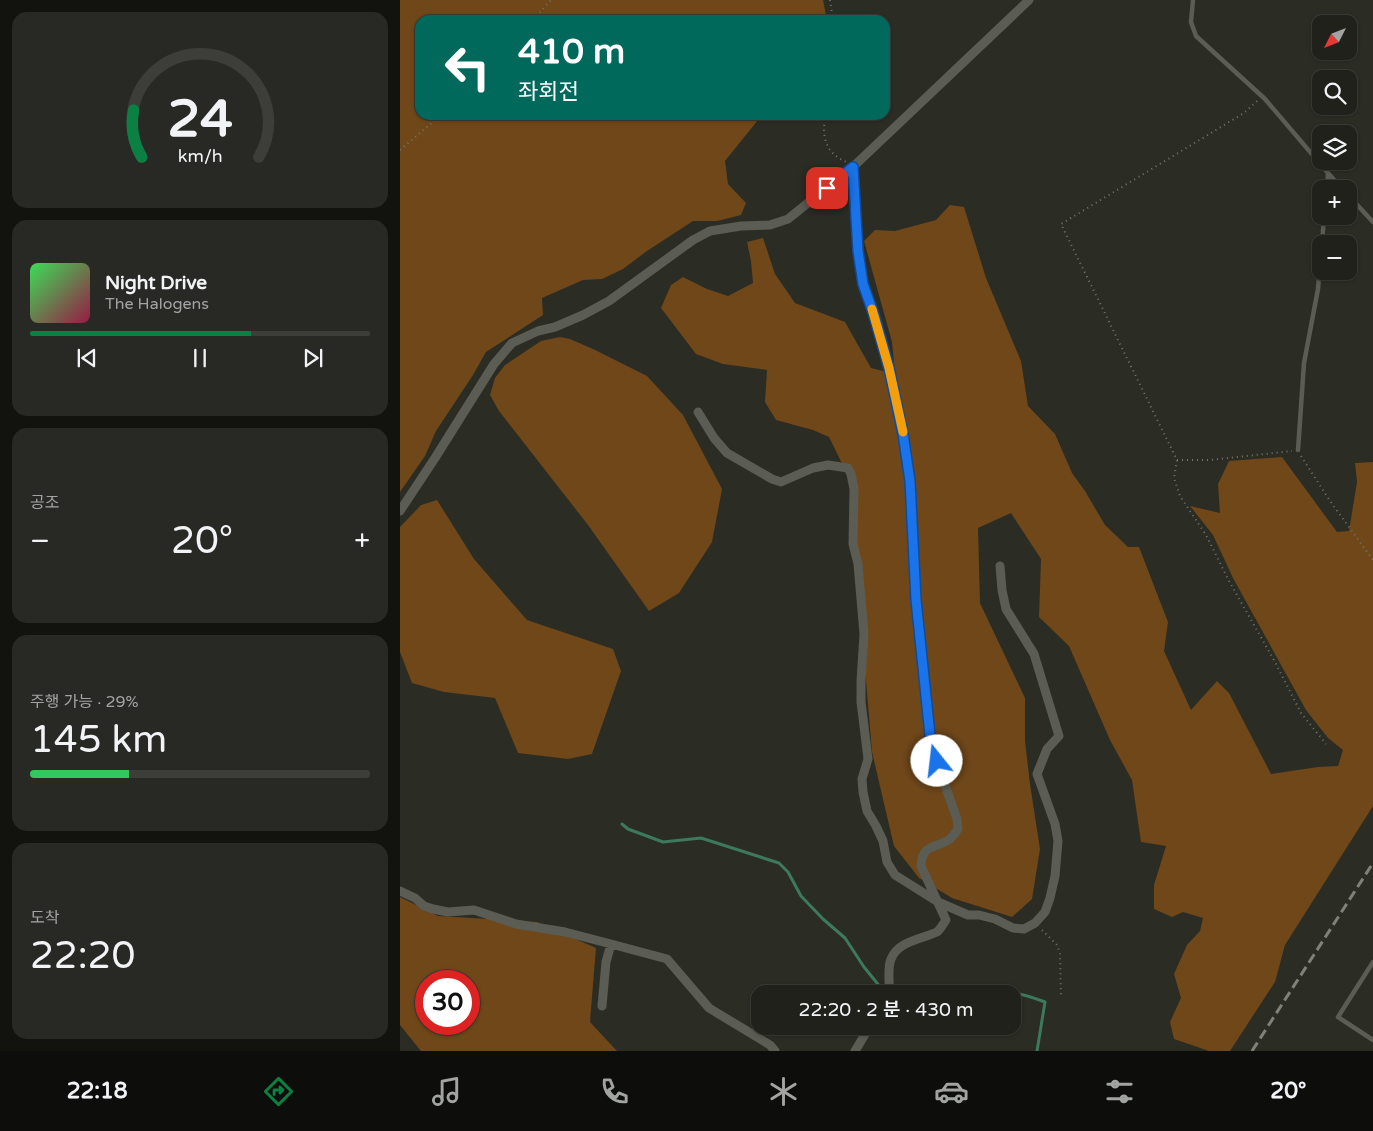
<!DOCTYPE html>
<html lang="ko">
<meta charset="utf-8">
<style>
body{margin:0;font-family:"Varela Round","Noto Sans KR",sans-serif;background:#282924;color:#f1f3f6;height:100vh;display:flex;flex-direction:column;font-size:19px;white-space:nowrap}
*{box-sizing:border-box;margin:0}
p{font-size:16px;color:#a2a3a3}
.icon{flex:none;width:28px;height:28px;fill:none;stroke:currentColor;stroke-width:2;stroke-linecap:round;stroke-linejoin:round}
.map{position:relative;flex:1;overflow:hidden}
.drawer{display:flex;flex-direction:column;gap:12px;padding:12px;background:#12120f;width:400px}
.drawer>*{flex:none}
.banner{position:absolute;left:15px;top:15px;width:475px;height:105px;border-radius:15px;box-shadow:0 1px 4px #0004,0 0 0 1px #3d3e3a;background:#00695c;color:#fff;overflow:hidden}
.needle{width:32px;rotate:228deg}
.tools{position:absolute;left:912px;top:15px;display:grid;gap:10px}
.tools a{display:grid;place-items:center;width:45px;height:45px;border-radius:10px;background:#20211b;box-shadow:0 1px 4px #0004,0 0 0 1px #3d3e3a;font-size:25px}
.speed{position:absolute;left:15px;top:970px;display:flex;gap:10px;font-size:25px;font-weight:700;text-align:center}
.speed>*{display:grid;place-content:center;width:65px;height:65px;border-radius:50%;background:#20211b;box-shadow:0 1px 4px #0004,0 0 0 1px #3d3e3a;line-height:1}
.speed .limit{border:8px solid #d22;background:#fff;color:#111}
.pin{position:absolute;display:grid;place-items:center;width:42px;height:42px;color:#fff;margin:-21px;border-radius:10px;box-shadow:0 2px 8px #0006}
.me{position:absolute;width:55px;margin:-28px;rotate:344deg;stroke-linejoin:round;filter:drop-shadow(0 0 4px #0008)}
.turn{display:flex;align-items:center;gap:18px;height:105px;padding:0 20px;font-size:22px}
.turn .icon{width:65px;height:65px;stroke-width:2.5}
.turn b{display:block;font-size:35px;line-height:42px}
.big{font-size:38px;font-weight:600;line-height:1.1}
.drawer .tile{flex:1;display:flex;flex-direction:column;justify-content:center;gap:8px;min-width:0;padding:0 18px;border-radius:15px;background:#282924}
.drawer .dial{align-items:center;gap:0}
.dial svg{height:130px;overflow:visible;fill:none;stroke:#3d3e3a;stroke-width:7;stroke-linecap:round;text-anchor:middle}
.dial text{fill:#f1f3f6;stroke:none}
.song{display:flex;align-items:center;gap:15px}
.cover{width:60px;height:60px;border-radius:8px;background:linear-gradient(135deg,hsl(130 70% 55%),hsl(340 70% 35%))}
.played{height:5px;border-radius:2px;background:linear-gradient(90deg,#0b8043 65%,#3d3e3a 65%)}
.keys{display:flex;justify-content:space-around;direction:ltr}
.heat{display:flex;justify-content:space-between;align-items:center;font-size:28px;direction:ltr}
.charge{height:8px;border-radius:4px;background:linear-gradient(90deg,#34c759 29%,#3d3e3a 0)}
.trip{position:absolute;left:351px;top:985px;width:270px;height:50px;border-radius:15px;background:#20211b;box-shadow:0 1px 4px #0004,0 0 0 1px #3d3e3a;font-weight:600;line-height:50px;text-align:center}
.menu{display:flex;height:80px;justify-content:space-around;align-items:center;background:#0d0d0b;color:#a2a3a3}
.menu .icon{width:35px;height:35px}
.menu .active{color:#0b8043}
.menu b{font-size:22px;color:#f1f3f6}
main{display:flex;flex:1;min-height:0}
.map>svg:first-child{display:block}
.forest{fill:#6f4719;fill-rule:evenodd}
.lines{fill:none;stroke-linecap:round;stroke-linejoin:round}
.stream{stroke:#3c7a5b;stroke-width:3}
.path{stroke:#74756e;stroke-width:2;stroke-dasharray:1 4;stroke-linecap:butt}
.service{stroke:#5b5c53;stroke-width:4.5}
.minor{stroke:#5b5c53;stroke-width:9}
.rail{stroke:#81817b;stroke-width:3;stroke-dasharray:10 5;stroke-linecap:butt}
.route-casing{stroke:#114b97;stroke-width:12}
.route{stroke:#1a73e8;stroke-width:9}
.slow{stroke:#f59e0b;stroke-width:9}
</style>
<main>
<section class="drawer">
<div class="tile dial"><svg viewBox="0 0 100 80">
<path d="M14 69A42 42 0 1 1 86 69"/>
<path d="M14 69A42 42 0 0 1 9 40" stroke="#0b8043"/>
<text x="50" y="56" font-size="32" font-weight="700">24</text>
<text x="50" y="72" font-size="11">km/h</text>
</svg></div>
<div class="tile">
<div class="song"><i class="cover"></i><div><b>Night Drive</b><p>The Halogens</p></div></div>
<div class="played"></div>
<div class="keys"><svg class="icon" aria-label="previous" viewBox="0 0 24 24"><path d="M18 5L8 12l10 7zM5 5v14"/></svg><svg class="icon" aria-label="pause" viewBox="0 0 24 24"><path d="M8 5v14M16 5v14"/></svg><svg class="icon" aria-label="next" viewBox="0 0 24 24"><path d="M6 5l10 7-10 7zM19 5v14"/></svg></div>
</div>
<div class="tile"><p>공조</p>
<div class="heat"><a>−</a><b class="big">20°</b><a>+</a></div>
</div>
<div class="tile"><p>주행 가능 · 29%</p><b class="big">145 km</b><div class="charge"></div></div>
<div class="tile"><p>도착</p><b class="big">22:20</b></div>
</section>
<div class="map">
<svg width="973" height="1051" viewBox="0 0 973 1051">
<rect width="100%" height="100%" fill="#2b2c24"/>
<path class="forest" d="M0,0H423L427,20H20V115H362L325,161L328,184L346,203L341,215L317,221H293L247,251L223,269L202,279L183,280L142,298L143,315L86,352L73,375L36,431L25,456L0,492Z
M550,205L564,207L586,278L621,361L628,406L655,434L672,473L685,491L705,525L728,547H739L768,622L764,651L791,710L817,681L829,693L871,774L918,767L938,766L943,750L928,738L906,710L833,578L813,535L790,506L820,513L818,484L829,461L882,457L937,532L949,531L957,482L955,463L973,462V806L885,945L875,982L830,1051H809L774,1039L770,1022L781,998L774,974L787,945L800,931L803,918L783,912L772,917L754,909V885L766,846L741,842L732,780L710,740L669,646L639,617L641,559L611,513L578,528L580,603L625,698V741L630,784L640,849L632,899L612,917L552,898L519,878L494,846L472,752L458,585L452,484L429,437L413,430L376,420L365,402L367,370L323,364L296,354L261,308L271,285L283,277L307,289L328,296L353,283L351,261L347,242L363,238L375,274L395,303L445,322L471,368L495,374L492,342L464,241L475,230L495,231L536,220Z
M160,337L170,339L193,349L247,376L283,415L322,489L312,542L279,593L249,611L188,525L99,411L90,395L95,378L105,365L141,341Z
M37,500L74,559L127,620L213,649L221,671L192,754L168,759L118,753L95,698L44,692L12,683L0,652V527L21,505Z
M0,897L38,916L137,922L196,948L190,1022L217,1051H21L0,1025ZM26,981H69V1024H26Z"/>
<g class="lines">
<path class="stream" d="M222,824L228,829L263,842L301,838L379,863L388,872L401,896L423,919L445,938L464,967L481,988L503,994
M583,994C610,990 620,993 645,1002L637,1051"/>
<path class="path" d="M430,0L433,20
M133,20L151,0
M857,101L844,113L661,224L777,460L774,478L780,496L806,535L829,581L875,662L901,713L926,744
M426,115C421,135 425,154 447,162
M0,150L41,115
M901,456L930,501L973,560
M777,460H810L892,451
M642,930L657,945L660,954L661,998"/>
<path class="service" d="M793,0L791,22L796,36L865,99L928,173L927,189
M928,173L942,189
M949,196L973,222
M922,244L924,216
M898,450L904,363L918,289L921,252
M973,962L938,1017L973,1040"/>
<path class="minor" d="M453,167L458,251L463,284L474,315L489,368L503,433L510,481L516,600L530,735L547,791L557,819L558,829C556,832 553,836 550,839C536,849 522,843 521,866L546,920C543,924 541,929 537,932C522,939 498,941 491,959C487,969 490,983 489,994
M298,412L314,438L327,453L372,479L381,482L413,468L428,465L448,468L451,474L454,489L453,544L458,564L464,634L461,681V702L468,759L462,779L463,792L467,811L476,826L483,841L487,862L495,875L538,902L568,915H579L595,919L613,928L624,929L635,923L645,912L650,898L655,876L658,841L655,824L637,774L647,749L659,736L634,654L606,609L602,590L600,566
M0,511L35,458L94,364L112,343L138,331L155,327L183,315L209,301L293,240L310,231L341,226L370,225L388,219L455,165L629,0
M0,891L15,898L24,906L33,909L48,912L74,910L116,924L165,932L211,944
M202,1006L206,962L211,944L267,959L309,1008L370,1045L375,1051
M455,1051L470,1026"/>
<path class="rail" d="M852,1051L973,863"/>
</g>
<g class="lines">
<g class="route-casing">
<path id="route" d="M427,188L453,167L458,251L463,284L474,315L489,368L503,434L510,481L516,600L530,735L537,761"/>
</g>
<use href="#route" class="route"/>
<path class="slow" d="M472,309L489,368L503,432"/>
</g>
</svg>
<div class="tools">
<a><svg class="needle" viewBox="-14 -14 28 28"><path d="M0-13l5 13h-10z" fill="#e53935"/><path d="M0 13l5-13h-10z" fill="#a2a3a3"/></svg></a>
<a><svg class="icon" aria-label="search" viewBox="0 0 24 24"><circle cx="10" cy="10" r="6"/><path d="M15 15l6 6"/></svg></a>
<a><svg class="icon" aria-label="layers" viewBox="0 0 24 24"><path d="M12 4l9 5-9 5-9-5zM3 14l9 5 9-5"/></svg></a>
<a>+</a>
<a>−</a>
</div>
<div class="speed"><div class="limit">30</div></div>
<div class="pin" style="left:427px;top:188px;background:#d93025"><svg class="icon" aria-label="arrive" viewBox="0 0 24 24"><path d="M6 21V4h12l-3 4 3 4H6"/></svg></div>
<svg class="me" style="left:537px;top:761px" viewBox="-20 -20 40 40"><circle r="19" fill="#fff"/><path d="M0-13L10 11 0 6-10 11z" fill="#1a73e8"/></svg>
<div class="trip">22:20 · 2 분 · 430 m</div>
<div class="banner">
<div class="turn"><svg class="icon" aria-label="left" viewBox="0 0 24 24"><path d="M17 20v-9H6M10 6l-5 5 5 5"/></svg><div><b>410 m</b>좌회전</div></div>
</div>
</div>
</main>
<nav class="menu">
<b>22:18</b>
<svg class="icon active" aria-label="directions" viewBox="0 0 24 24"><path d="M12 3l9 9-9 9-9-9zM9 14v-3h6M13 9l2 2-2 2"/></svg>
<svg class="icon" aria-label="music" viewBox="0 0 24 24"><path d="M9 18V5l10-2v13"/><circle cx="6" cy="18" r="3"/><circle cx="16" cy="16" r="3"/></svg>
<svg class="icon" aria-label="phone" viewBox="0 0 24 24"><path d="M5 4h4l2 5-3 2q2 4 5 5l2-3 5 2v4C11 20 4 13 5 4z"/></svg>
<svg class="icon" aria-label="climate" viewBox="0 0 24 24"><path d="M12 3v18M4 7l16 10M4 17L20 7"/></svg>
<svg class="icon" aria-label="car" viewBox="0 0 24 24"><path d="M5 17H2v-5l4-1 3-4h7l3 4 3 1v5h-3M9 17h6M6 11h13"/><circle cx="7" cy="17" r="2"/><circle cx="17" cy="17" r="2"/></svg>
<svg class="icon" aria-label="filters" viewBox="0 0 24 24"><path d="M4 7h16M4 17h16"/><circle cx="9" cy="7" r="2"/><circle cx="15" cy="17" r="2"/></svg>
<b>20°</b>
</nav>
